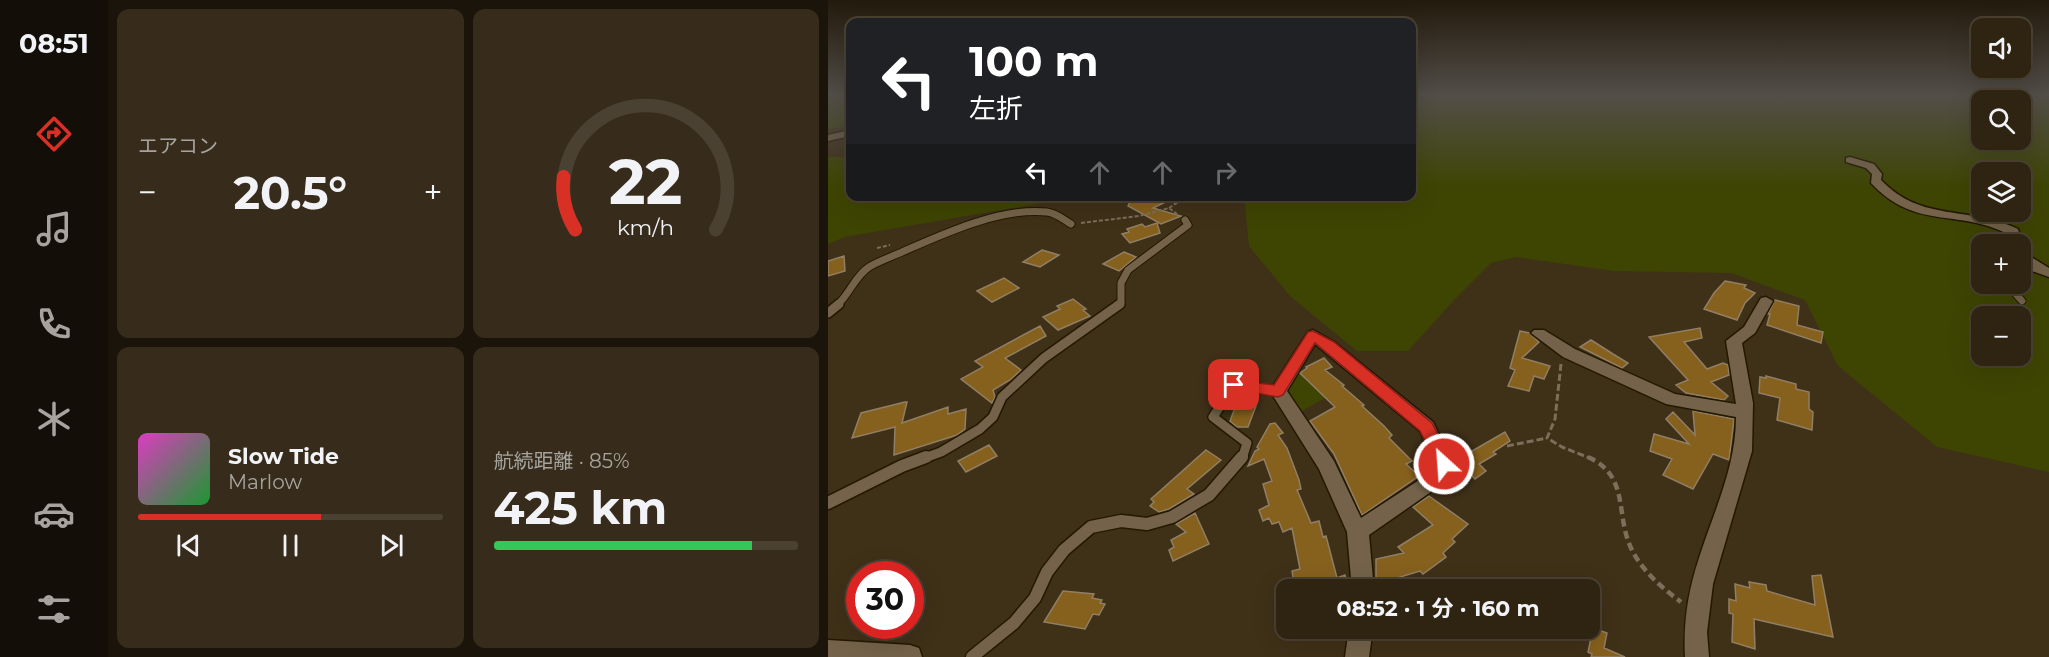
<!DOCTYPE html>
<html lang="ja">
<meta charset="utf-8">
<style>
body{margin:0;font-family:Montserrat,"Noto Sans JP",sans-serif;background:#372c1b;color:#f1f3f6;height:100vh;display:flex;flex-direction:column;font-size:22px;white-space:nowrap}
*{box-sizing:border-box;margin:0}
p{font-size:20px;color:#a7a49f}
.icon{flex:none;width:33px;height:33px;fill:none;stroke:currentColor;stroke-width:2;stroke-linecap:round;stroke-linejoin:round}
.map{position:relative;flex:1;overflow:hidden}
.drawer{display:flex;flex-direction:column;gap:9px;padding:9px;background:#1a140a;width:720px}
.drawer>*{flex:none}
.hud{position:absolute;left:18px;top:18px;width:570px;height:183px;border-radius:12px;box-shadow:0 6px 24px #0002,0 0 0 2px #4a4132;background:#202124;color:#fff;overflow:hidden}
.tools{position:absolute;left:1143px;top:18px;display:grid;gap:12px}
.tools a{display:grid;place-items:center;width:60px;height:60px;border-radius:12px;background:#2f2412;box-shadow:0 6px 24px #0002,0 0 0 2px #4a4132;font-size:30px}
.speed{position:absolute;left:18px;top:561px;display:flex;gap:12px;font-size:30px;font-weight:700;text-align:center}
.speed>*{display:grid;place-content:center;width:78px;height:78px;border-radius:50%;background:#2f2412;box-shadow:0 6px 24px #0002,0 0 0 2px #4a4132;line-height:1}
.speed .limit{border:9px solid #d22;background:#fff;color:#111}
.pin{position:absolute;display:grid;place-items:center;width:51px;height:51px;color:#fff;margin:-26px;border-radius:12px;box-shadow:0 3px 9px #0006}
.me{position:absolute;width:66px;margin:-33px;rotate:334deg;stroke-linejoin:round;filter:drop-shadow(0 0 4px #0008)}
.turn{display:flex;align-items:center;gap:21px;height:126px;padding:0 24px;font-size:27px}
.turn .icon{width:78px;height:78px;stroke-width:2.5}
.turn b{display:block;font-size:42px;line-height:51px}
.lanes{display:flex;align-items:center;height:57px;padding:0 24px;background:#0003;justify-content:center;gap:30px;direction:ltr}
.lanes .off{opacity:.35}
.big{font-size:45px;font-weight:700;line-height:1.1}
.drawer .tile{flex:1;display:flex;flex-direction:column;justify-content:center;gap:9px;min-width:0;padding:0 21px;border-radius:12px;background:#372c1b}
.drawer .dial{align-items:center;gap:0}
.dial svg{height:156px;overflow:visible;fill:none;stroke:#4a4132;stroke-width:7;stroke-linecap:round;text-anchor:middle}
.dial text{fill:#f1f3f6;stroke:none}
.song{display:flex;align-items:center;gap:18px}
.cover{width:72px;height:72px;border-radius:9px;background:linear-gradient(135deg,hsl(310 70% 55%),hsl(130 70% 35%))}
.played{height:6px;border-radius:3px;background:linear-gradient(90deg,#d93025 60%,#4a4132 60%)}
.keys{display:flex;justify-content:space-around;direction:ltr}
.heat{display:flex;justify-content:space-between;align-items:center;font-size:33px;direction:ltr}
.charge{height:9px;border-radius:4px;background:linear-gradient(90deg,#34c759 85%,#4a4132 0)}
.drawer .tiles{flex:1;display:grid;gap:9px;grid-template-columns:repeat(2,1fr)}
.trip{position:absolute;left:448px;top:579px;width:324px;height:60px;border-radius:12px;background:#2f2412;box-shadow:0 6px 24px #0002,0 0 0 2px #4a4132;font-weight:700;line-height:60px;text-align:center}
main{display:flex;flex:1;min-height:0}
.menu{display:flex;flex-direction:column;width:108px;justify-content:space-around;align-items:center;background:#130e07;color:#a7a49f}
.menu .icon{width:42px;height:42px}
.menu .on{color:#d93025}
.menu b{font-size:27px;color:#f1f3f6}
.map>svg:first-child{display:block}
.green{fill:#3e4503;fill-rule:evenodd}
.building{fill:#86601d;stroke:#907f65;stroke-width:1.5}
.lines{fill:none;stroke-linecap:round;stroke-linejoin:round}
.service-far2-casing{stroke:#251802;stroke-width:9}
.service-far1-casing{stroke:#251802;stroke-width:12}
.service-casing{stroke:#251802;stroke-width:15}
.minor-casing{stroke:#251802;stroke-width:3}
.path-far2{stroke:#7b6e5a;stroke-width:2;stroke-dasharray:4 2;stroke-linecap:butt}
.path-far1{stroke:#7b6e5a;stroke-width:3;stroke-dasharray:7 3;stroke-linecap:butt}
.path{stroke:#7b6e5a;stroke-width:4.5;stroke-dasharray:8 4.5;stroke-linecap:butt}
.service-far2{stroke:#74634a;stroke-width:7}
.service-far1{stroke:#74634a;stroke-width:9}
.service{stroke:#74634a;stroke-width:12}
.minor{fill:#74634a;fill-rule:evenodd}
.route{fill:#d93025;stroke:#8d1f18;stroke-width:1.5}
</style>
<main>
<nav class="menu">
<b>08:51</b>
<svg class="icon on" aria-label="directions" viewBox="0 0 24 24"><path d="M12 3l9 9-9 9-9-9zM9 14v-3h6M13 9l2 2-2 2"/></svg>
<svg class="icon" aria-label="music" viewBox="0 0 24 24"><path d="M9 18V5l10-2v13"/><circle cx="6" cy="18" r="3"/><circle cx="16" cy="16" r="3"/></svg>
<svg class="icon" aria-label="phone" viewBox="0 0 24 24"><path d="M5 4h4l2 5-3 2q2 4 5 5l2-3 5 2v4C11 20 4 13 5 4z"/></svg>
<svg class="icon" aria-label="climate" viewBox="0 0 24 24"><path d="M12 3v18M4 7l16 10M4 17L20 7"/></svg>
<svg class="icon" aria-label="car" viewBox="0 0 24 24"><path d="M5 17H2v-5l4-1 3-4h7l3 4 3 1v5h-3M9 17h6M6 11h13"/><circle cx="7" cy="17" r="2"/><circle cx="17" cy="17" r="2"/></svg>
<svg class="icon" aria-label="filters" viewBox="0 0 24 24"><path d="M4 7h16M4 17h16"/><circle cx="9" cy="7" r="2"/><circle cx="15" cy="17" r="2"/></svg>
</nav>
<section class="drawer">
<div class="tiles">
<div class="tile"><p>エアコン</p>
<div class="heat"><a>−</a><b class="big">20.5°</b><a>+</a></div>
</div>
<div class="tile dial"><svg viewBox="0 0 100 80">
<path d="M14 69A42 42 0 1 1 86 69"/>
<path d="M14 69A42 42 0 0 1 8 42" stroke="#d93025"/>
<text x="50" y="56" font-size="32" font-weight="700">22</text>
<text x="50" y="72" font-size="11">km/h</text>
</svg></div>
<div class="tile">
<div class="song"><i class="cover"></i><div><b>Slow Tide</b><p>Marlow</p></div></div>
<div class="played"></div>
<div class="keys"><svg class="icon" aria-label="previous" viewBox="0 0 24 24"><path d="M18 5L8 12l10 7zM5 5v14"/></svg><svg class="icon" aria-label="pause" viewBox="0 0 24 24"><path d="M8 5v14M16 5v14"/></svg><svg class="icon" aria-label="next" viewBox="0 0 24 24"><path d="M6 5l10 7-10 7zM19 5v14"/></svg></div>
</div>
<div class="tile"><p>航続距離 · 85%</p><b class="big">425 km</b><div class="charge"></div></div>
</div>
</section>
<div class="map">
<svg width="1221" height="657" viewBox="0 0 1221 657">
<rect width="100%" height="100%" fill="#3f3018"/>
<path class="green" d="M0,95H22V126L0,129Z
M584,95H1221V472L1109,447L1010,366L977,300L903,273L786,271L688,257L663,263L627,299L580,351H529L462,296L421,246L416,197L584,196ZM1154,100H1192V140H1154ZM1154,172H1192V212H1154ZM1154,244H1192V284H1154ZM1154,316H1192V356H1154Z
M0,157H22V196L248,197L17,237L0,244Z
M470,366L499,397L472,412L455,391Z"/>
<path class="building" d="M290,196H350L325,208L353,216L333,224L300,206L302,202Z
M329,223L332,233L302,243L294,234L301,232L299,229L314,224L317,227Z
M214,250L231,255L212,267L195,262Z
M296,252L308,257L291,271L275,264Z
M16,256L17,271L0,276V261Z
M176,278L191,288L164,302L149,291Z
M897,281L918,285L916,288L927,293L917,303L909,320L876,309L886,293Z
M245,299L258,309L255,310L262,316L230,330L215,317L232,309L229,306Z
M947,300L971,306L969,325L995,332L993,343L939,325L942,314H940Z
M212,326L218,336L177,358L193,370L182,380L165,390L167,397L164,403L133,379L155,367L147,361Z
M872,328L874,338L856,342L879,369L895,363L900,365L901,375L883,382L900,396L896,400L858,393L848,385L860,380L821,337Z
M692,331L701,333L711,342L694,358L722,366L716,379L706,376L701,391L680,386L687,370L682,368Z
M763,340L785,354L800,363L794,368L752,347Z
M496,358L504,367L497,370L516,385L514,386L536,405L534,406L556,426L564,435L561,438L584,461L578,464L591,476L534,515L506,454L482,421L507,407L472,373L479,368L478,367Z
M938,376L968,384V389L981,392V409L985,412L984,430L949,420L952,398L931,393L932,377L938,378Z
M77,402H79L74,423L120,407V414L138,409L137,429L129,435L66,455L67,427L24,438L33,413Z
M408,405L428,406L420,427H409L402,421Z
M865,411L906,419L901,460L885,454L865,489L835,475L844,459L822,451L826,434L861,444L838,419L845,412L867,435Z
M447,423L455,433L450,435L459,448L471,480L473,489L469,490L483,523L491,521L495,537L498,536L509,578L517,575L519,588L467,590L464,571L472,569L464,528L455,532L451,522L444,524L441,518L435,521L431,510L441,505L435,484L444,481L436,459L420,466L427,451L431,449L429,447L442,424Z
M677,432L682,441L665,452L668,454L651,464L658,471L647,479L627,458L637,452L639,454Z
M161,445L169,456L138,472L130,461Z
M378,450L393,460L359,489L366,494L341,509L331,512L322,506L326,502L323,499Z
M601,496L640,524L624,539L627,542L615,553L618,557L595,574L592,571L572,577L575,587L548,590V559L576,553L570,547L605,525L585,507Z
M367,513L381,544L345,561L341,550L346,547L343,540L358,532L348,524Z
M993,575L1005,637L926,619L927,649L904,642L905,614L901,613V599L908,601L907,584L922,588L921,582L938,585L939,591L987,605L984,576Z
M235,591L266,594L264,598L274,600L272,603L277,604L271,615L265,614L257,629L216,622Z
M765,628L779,633L776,648L797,657H763L764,654L760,652Z"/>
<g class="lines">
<g class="service-far2-casing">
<path id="service-far2" d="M1192,266L1209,268
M1179,284L1194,301
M9,305C22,294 26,277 41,267C51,261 63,257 74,252C115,234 173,207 219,212C228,213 235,219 243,224
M290,305L293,303V283L300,270L360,225L357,220"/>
</g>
<g class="service-far1-casing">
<path id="service-far1" d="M0,313L11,304
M94,459L113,452L152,429L165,417L174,397L216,358L292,304
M414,459L419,443L385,417L406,385L450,391"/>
</g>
<g class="service-casing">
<path id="service" d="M0,503L74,466L98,457
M144,657L186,623L207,598L219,572L236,550L263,527L293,521L319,524L344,517L381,495L414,457"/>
</g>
<g class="minor-casing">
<path id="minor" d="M22,130V136L0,141V135Z
M1022,157L1046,164L1054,174L1053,180C1094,223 1140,205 1190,229L1194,244L1192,247V244H1182L1180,234C1128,208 1088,231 1043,183L1044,174L1038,168L1018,162V158Z
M1192,250L1221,268V277L1204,271L1192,261Z
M938,297L945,301L927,333L914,343L925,403L924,451L885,584L879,632L881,657H857C855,623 860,591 871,558C886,511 908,467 908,417L838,404L735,357L703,333L706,330H716L747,349L847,394L908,404L898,341L916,327L933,298Z
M485,330L506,342L605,422L625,464L620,480L541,535L546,590H524L519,532L491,469L442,391L480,332ZM487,344L592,431L607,464L605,471L533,518L506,461L459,391Z
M521,628H545L541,657H517Z
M0,640L82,645L91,648L94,657H0Z"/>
</g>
<path class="path-far2" d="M341,208L359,196
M253,223L311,216L341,208L349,214
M49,248L62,245"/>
<path class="path-far1" d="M733,364L727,419L719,438L734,447L764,459
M679,446L719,438"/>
<path class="path" d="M760,457C802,476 787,514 803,548C814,571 833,587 853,602"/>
<use href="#service-far2" class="service-far2"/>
<use href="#service-far1" class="service-far1"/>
<use href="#service" class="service"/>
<use href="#minor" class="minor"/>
</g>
<linearGradient id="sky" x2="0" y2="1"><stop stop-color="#231a0d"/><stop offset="0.51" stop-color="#524e48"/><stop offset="1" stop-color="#524e48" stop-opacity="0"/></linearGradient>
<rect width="1221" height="187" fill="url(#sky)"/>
<path class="route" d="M485,331L506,342L604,423L625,464L622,468L616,470L610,468L592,431L487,343L455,395L450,397L401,388L399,385L401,381L406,380L446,385L480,332Z"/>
</svg>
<div class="tools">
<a><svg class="icon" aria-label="sound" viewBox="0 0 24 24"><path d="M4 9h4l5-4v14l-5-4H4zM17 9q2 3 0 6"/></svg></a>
<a><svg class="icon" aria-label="search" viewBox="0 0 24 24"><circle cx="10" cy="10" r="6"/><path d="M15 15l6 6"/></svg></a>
<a><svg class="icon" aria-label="layers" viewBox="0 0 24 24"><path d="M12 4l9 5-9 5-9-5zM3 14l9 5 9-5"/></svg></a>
<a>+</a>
<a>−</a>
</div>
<div class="speed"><div class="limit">30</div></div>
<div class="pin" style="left:406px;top:385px;background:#d93025"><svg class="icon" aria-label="arrive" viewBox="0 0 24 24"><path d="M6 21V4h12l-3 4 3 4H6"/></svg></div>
<svg class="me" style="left:616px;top:464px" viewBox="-20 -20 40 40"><circle r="17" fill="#d93025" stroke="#fff" stroke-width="3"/><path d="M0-11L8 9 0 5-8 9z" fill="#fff"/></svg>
<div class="trip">08:52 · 1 分 · 160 m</div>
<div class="hud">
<div class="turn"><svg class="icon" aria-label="left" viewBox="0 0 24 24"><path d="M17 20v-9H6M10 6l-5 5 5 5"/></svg><div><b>100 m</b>左折</div></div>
<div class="lanes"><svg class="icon" aria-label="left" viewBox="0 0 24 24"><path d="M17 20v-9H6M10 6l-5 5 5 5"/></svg><svg class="icon off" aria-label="ahead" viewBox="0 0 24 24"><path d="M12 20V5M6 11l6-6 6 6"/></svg><svg class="icon off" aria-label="ahead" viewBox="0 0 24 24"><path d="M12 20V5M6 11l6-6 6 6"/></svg><svg class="icon off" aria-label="right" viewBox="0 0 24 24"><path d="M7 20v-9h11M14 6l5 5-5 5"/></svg></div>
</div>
</div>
</main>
